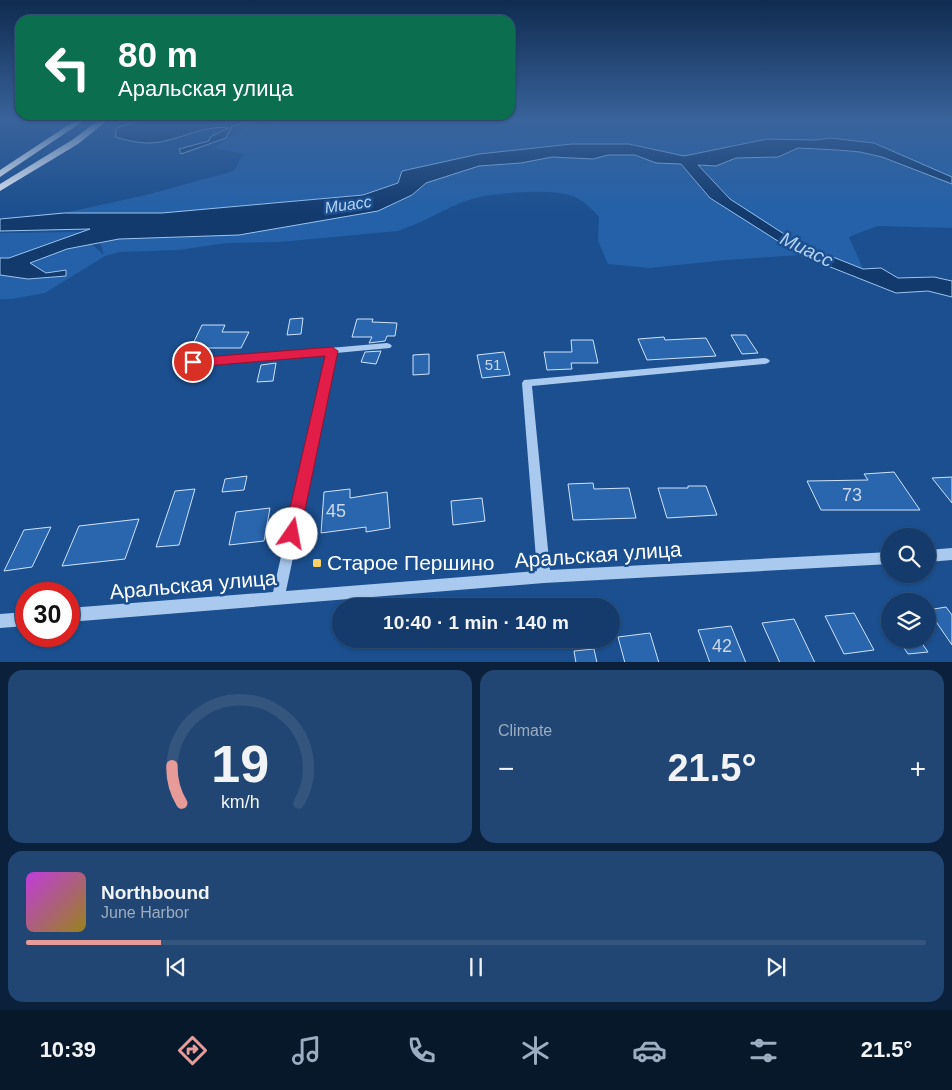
<!DOCTYPE html>
<meta charset="utf-8">
<style>
body{margin:0;font-family:Arial,sans-serif;background:#214673;color:#f1f3f6;height:100vh;display:flex;flex-direction:column;font-size:19px;white-space:nowrap}
*{box-sizing:border-box;margin:0}
p{font-size:16px;color:#9dadc1}
.icon{flex:none;width:28px;height:28px;fill:none;stroke:currentColor;stroke-width:2;stroke-linecap:round;stroke-linejoin:round}
.map{position:relative;height:662px;overflow:hidden}
.side{display:flex;flex-direction:column;gap:8px;padding:8px;background:#0b203b;flex:1}
.side>*{flex:none}
.hud{position:absolute;left:15px;top:15px;width:500px;height:105px;border-radius:15px;box-shadow:0 1px 4px #0004,0 0 0 1px #33557e;background:#0b6e4f;color:#fff;overflow:hidden}
.fabs{position:absolute;left:881px;top:528px;display:grid;gap:10px}
.fabs a{display:grid;place-items:center;width:55px;height:55px;border-radius:50%;background:#143b6b;box-shadow:0 1px 4px #0004,0 0 0 1px #33557e;font-size:25px}
.speed{position:absolute;left:15px;top:582px;display:flex;gap:10px;font-size:25px;font-weight:700;text-align:center}
.speed>*{display:grid;place-content:center;width:65px;height:65px;border-radius:50%;background:#143b6b;box-shadow:0 1px 4px #0004,0 0 0 1px #33557e;line-height:1}
.speed .limit{border:8px solid #d22;background:#fff;color:#111}
.pin{position:absolute;display:grid;place-items:center;width:42px;height:42px;color:#fff;margin:-21px;border:2px solid #fff;border-radius:50%;box-shadow:0 1px 5px #0007}
.me{position:absolute;width:55px;margin:-28px;rotate:12deg;stroke-linejoin:round;filter:drop-shadow(0 0 4px #0008)}
.turn{display:flex;align-items:center;gap:18px;height:105px;padding:0 20px;font-size:22px}
.turn .icon{width:65px;height:65px;stroke-width:2.5}
.turn b{display:block;font-size:35px;line-height:42px}
.big{font-size:38px;font-weight:700;line-height:1.1}
.side .tile{flex:1;display:flex;flex-direction:column;justify-content:center;gap:8px;min-width:0;padding:0 18px;border-radius:15px;background:#214673}
.side .dial{align-items:center;gap:0}
.dial svg{height:130px;overflow:visible;fill:none;stroke:#33557e;stroke-width:7;stroke-linecap:round;text-anchor:middle}
.dial text{fill:#f1f3f6;stroke:none}
.song{display:flex;align-items:center;gap:15px}
.cover{width:60px;height:60px;border-radius:8px;background:linear-gradient(135deg,hsl(290 70% 55%),hsl(50 70% 35%))}
.played{height:5px;border-radius:2px;background:linear-gradient(90deg,#e69b98 15%,#33557e 15%)}
.keys{display:flex;justify-content:space-around;direction:ltr}
.heat{display:flex;justify-content:space-between;align-items:center;font-size:28px;direction:ltr}
.side .tiles{flex:1;display:grid;gap:8px;grid-template-columns:1fr 1fr}
.tile:last-child{grid-column:span 2}
.trip{position:absolute;left:332px;top:598px;width:288px;height:50px;border-radius:25px;background:#143b6b;box-shadow:0 1px 4px #0004,0 0 0 1px #33557e;font-weight:700;line-height:50px;text-align:center}
.tab-bar{display:flex;height:80px;justify-content:space-around;align-items:center;background:#08182b;color:#9dadc1}
.tab-bar .icon{width:35px;height:35px}
.tab-bar .current{color:#e69b98}
.tab-bar b{font-size:22px;color:#f1f3f6}
.map>svg:first-child{display:block}
.green{fill:#2461a8}
.water{fill:#123a6d;stroke:#9cc4f0}
.building{fill:#2a66ad;stroke:#cfe3fa}
.lines{fill:none;stroke-linecap:round;stroke-linejoin:round}
.minor{fill:#a9c9ee;fill-rule:evenodd}
.major{fill:#f0f6ff;fill-rule:evenodd}
.route{fill:#e11d48;stroke:#92132f}
.poi-dot{fill:#ffd166;stroke:#1b4f8f;stroke-width:2}
.labels{text-anchor:middle;stroke-width:5;stroke-linejoin:round;paint-order:stroke}
.number-label{font-size:15px;fill:#cad9ea}
.far-water-label{font-size:16px;font-style:italic;fill:#b5d3f5;stroke:#1b4f8f}
.near-number-label{font-size:18px;fill:#cad9ea}
.water-label{font-size:19px;font-style:italic;fill:#b5d3f5;stroke:#1b4f8f}
.near-street-label{font-size:21px;fill:#fff;stroke:#1b4f8f}
.near-poi-label{font-size:21px;fill:#fff;stroke:#1b4f8f;text-anchor:start}
</style>
<div class="map">
<svg width="952" height="663" viewBox="0 0 952 663">
<rect width="100%" height="100%" fill="#1b4f8f"/>
<path class="green" d="M254,120L265,126L276,123L275,120H952V177L874,144L830,138L815,140L767,139L684,156L629,144H572L479,154L402,171L398,183L363,195L161,213H64L146,195L234,171L243,154L214,148Z
M798,148L860,152L882,157L952,184V228L877,226L849,237L863,269L798,243L730,199L697,164L716,166L736,158L778,157Z
M608,155H635L656,163L681,164L710,198L800,255L726,260L650,268L608,264L598,241L599,217C592,209 582,199 572,196C551,188 494,193 472,199C448,206 424,223 398,231L280,242L226,243L179,250L120,252L105,256L45,293L12,299H0V233L78,232L104,255L100,243L119,239L239,235L412,195L426,183L479,166L521,163L552,157L593,159Z"/>
<path class="water" d="M142,120H241L247,122L232,126L226,138L181,154L179,149L209,141L210,137L229,128C201,124 176,143 149,143C137,143 126,140 115,137L117,128Z
M830,138L874,143L952,177V184L882,157L860,152L838,150L798,148L778,157L736,158L716,166L698,165L730,199L798,243L863,269L881,268L898,278L934,277L952,281V297L928,291L896,293L800,255L710,198L681,164L656,163L635,155H608L593,159L552,157L521,163L479,166L426,183L412,195L378,211L239,235L119,239L67,249L30,263L46,273L66,270V276L28,279L0,275V258H9L90,229L0,231V219L64,213H162L363,195L398,183L402,171L479,154L572,144H629L684,156L767,139L815,140Z"/>
<path class="building" d="M303,318L301,334L287,335L290,319Z
M357,319H373L372,322L397,323L395,336H387L385,341L369,343L372,337H352Z
M202,325H225L222,332H249L241,348H191Z
M731,335H746L758,353L742,354Z
M664,337L665,340L706,338L716,356L647,360L638,339Z
M571,340H593L598,363H571L572,369L547,370L544,352H572Z
M381,351L376,364L361,362L365,352Z
M504,352L510,375L482,378L477,355Z
M429,354V374L413,375V355Z
M276,363L273,381L257,382L261,365Z
M894,472L920,510H821L807,481L868,480L864,474Z
M247,476L244,490L222,492L225,479Z
M952,477V503L932,478Z
M593,483L594,489L629,488L636,518L573,520L568,484Z
M688,486H706L717,515L667,518L658,488H688Z
M195,489L179,545L156,547L175,491Z
M350,489V498L387,492L390,528L366,532V527L321,533L324,492Z
M482,498L485,521L453,525L451,501Z
M270,508L264,541L229,545L236,512Z
M139,519L125,559L62,566L79,526Z
M51,527L32,567L4,571L24,530Z
M946,607L952,615V645L928,610Z
M854,613L874,650L844,654L825,616Z
M794,619L815,663H780L762,623Z
M731,626L746,663H710L698,630Z
M650,633L659,663H625L618,637Z
M898,639H919L928,652L908,654Z
M594,649L597,663H576L574,651Z"/>
<g class="lines">
<path class="minor" d="M387,343L390,344L392,346L390,348L336,353L286,591L537,571L522,383L524,380L765,358L768,359L770,361L768,363L765,364L532,386L550,570L890,552V564L544,583L69,622V608L273,592L327,354L193,365L190,364L188,362L190,360Z
M952,548V560L928,562V550Z
M26,612V626L0,628V614Z"/>
<path class="major" d="M76,120H85L0,177V170Z
M99,120H108L78,144L0,191V184L72,140Z"/>
</g>
<linearGradient id="sky" x2="0" y2="1"><stop stop-color="#0f2b4f"/><stop offset="0.56" stop-color="#39639b"/><stop offset="1" stop-color="#39639b" stop-opacity="0"/></linearGradient>
<rect width="952" height="213" fill="url(#sky)"/>
<path class="route" d="M332,347L338,351L300,534L297,540L292,542L286,540L284,534L325,356L193,367L187,362L193,358Z"/>
<rect class="poi-dot" x="312" y="558" width="10" height="10" rx="2.5"/>
<g class="labels">
<g class="number-label">
<text x="493" y="370">51</text>
</g>
<g class="far-water-label">
<text transform="translate(348 204) rotate(-8)" y="6">Миасс</text>
</g>
<g class="near-number-label">
<text x="852" y="501">73</text>
<text x="336" y="517">45</text>
<text x="722" y="652">42</text>
</g>
<g class="water-label">
<text transform="translate(807 249) rotate(26)" y="7">Миасс</text>
</g>
<g class="near-street-label">
<text transform="translate(598 555) rotate(-4)" y="7">Аральская улица</text>
<text transform="translate(193 585) rotate(-5)" y="7">Аральская улица</text>
</g>
<g class="near-poi-label">
<text x="327" y="570">Старое Першино</text>
</g>
</g>
</svg>
<div class="fabs">
<a><svg class="icon" aria-label="search" viewBox="0 0 24 24"><circle cx="10" cy="10" r="6"/><path d="M15 15l6 6"/></svg></a>
<a><svg class="icon" aria-label="layers" viewBox="0 0 24 24"><path d="M12 4l9 5-9 5-9-5zM3 14l9 5 9-5"/></svg></a>
</div>
<div class="speed"><div class="limit">30</div></div>
<div class="pin" style="left:193px;top:362px;background:#d93025"><svg class="icon" aria-label="arrive" viewBox="0 0 24 24"><path d="M6 21V4h12l-3 4 3 4H6"/></svg></div>
<svg class="me" style="left:292px;top:534px" viewBox="-20 -20 40 40"><circle r="19" fill="#fff"/><path d="M0-13L10 11 0 6-10 11z" fill="#e11d48"/></svg>
<div class="trip">10:40 · 1 min · 140 m</div>
<div class="hud">
<div class="turn"><svg class="icon" aria-label="left" viewBox="0 0 24 24"><path d="M17 20v-9H6M10 6l-5 5 5 5"/></svg><div><b>80 m</b>Аральская улица</div></div>
</div>
</div>
<section class="side">
<div class="tiles">
<div class="tile dial"><svg viewBox="0 0 100 80">
<path d="M14 69A42 42 0 1 1 86 69"/>
<path d="M14 69A42 42 0 0 1 8 46" stroke="#e69b98"/>
<text x="50" y="56" font-size="32" font-weight="700">19</text>
<text x="50" y="72" font-size="11">km/h</text>
</svg></div>
<div class="tile"><p>Climate</p>
<div class="heat"><a>−</a><b class="big">21.5°</b><a>+</a></div>
</div>
<div class="tile">
<div class="song"><i class="cover"></i><div><b>Northbound</b><p>June Harbor</p></div></div>
<div class="played"></div>
<div class="keys"><svg class="icon" aria-label="previous" viewBox="0 0 24 24"><path d="M18 5L8 12l10 7zM5 5v14"/></svg><svg class="icon" aria-label="pause" viewBox="0 0 24 24"><path d="M8 5v14M16 5v14"/></svg><svg class="icon" aria-label="next" viewBox="0 0 24 24"><path d="M6 5l10 7-10 7zM19 5v14"/></svg></div>
</div>
</div>
</section>
<nav class="tab-bar">
<b>10:39</b>
<svg class="icon current" aria-label="directions" viewBox="0 0 24 24"><path d="M12 3l9 9-9 9-9-9zM9 14v-3h6M13 9l2 2-2 2"/></svg>
<svg class="icon" aria-label="music" viewBox="0 0 24 24"><path d="M9 18V5l10-2v13"/><circle cx="6" cy="18" r="3"/><circle cx="16" cy="16" r="3"/></svg>
<svg class="icon" aria-label="phone" viewBox="0 0 24 24"><path d="M5 4h4l2 5-3 2q2 4 5 5l2-3 5 2v4C11 20 4 13 5 4z"/></svg>
<svg class="icon" aria-label="climate" viewBox="0 0 24 24"><path d="M12 3v18M4 7l16 10M4 17L20 7"/></svg>
<svg class="icon" aria-label="car" viewBox="0 0 24 24"><path d="M5 17H2v-5l4-1 3-4h7l3 4 3 1v5h-3M9 17h6M6 11h13"/><circle cx="7" cy="17" r="2"/><circle cx="17" cy="17" r="2"/></svg>
<svg class="icon" aria-label="filters" viewBox="0 0 24 24"><path d="M4 7h16M4 17h16"/><circle cx="9" cy="7" r="2"/><circle cx="15" cy="17" r="2"/></svg>
<b>21.5°</b>
</nav>
